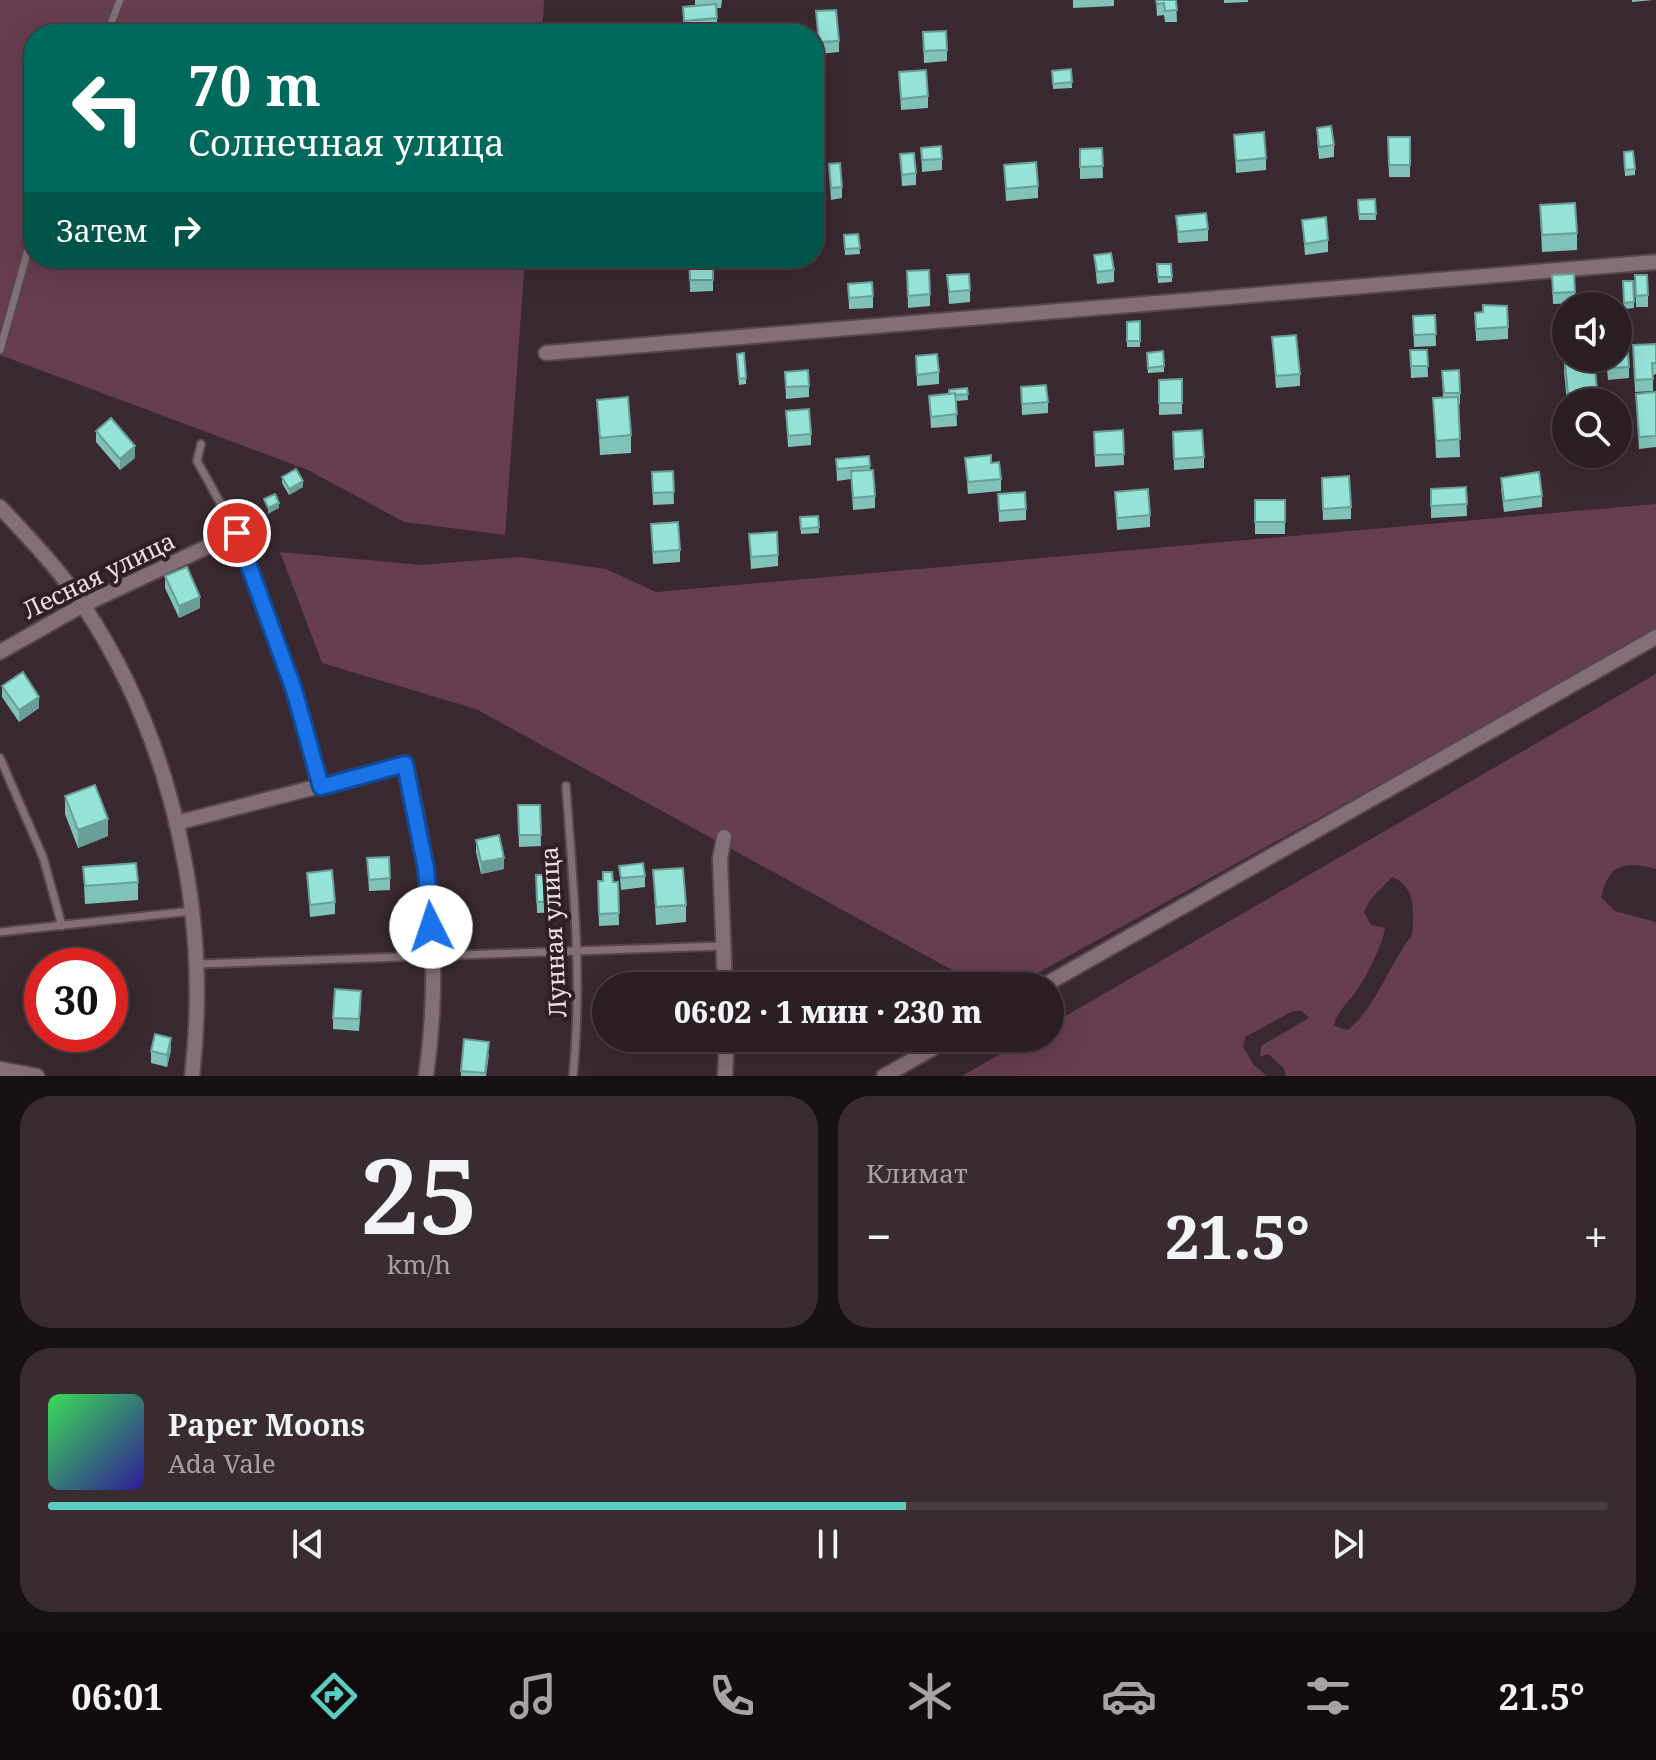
<!DOCTYPE html>
<html lang="ru">
<meta charset="utf-8">
<style>
body{margin:0;font-family:"Noto Serif",serif;background:#382c31;color:#f1f3f6;height:100vh;display:flex;flex-direction:column;font-size:30px;white-space:nowrap}
*{box-sizing:border-box;margin:0}
p{font-size:26px;color:#a6a2a6}
.icon{flex:none;width:44px;height:44px;fill:none;stroke:currentColor;stroke-width:2;stroke-linecap:round;stroke-linejoin:round}
.map{position:relative;height:1076px;overflow:hidden}
.side{display:flex;flex-direction:column;gap:20px;padding:20px;background:#181114;flex:1}
.side>*{flex:none}
.banner{position:absolute;left:24px;top:24px;width:800px;height:244px;border-radius:32px;box-shadow:0 8px 32px #0002,0 0 0 2px #483d41;background:#00695c;color:#fff;overflow:hidden}
.tools{position:absolute;left:1552px;top:292px;display:grid;gap:16px}
.tools a{display:grid;place-items:center;width:80px;height:80px;border-radius:50%;background:#2c1f24;box-shadow:0 8px 32px #0002,0 0 0 2px #483d41;font-size:40px}
.speed{position:absolute;left:24px;top:948px;display:flex;gap:16px;font-size:40px;font-weight:700;text-align:center}
.speed>*{display:grid;place-content:center;width:104px;height:104px;border-radius:50%;background:#2c1f24;box-shadow:0 8px 32px #0002,0 0 0 2px #483d41;line-height:1}
.speed .limit{border:12px solid #d22;background:#fff;color:#111}
.pin{position:absolute;display:grid;place-items:center;width:68px;height:68px;color:#fff;margin:-34px;border:4px solid #fff;border-radius:50%;box-shadow:0 2px 8px #0007}
.me{position:absolute;width:88px;margin:-44px;rotate:356deg;stroke-linejoin:round;filter:drop-shadow(0 0 6px #0008)}
.turn{display:flex;align-items:center;gap:28px;height:168px;padding:0 32px;font-size:36px}
.turn .icon{width:104px;height:104px;stroke-width:2.5}
.turn b{display:block;font-size:56px;line-height:68px}
.then{display:flex;align-items:center;height:76px;padding:0 32px;background:#0003;gap:16px;font-size:30px}
.big{font-size:60px;font-weight:800;line-height:1.1}
.side .card{flex:1;display:flex;flex-direction:column;justify-content:center;gap:12px;min-width:0;padding:0 28px;border-radius:32px;background:#382c31}
.side .dial{align-items:center;gap:0}
.dial b{font-size:104px;line-height:1}
.song{display:flex;align-items:center;gap:24px}
.cover{width:96px;height:96px;border-radius:12px;background:linear-gradient(135deg,hsl(130 70% 55%),hsl(250 70% 35%))}
.played{height:8px;border-radius:4px;background:linear-gradient(90deg,#59cebe 55%,#483d41 55%)}
.keys{display:flex;justify-content:space-around;direction:ltr}
.heat{display:flex;justify-content:space-between;align-items:center;font-size:44px;direction:ltr}
.side .tiles{flex:1;display:grid;gap:20px;grid-template-columns:1fr 1fr}
.card:last-child{grid-column:span 2}
.trip{position:absolute;left:592px;top:972px;width:472px;height:80px;border-radius:40px;background:#2c1f24;box-shadow:0 8px 32px #0002,0 0 0 2px #483d41;font-weight:800;line-height:80px;text-align:center}
.tabs{display:flex;height:128px;justify-content:space-around;align-items:center;background:#120c0e;color:#a6a2a6}
.tabs .icon{width:56px;height:56px}
.tabs .selected{color:#59cebe}
.tabs b{font-size:36px;color:#f1f3f6}
.map>svg:first-child{display:block}
.green{fill:#663e50;fill-rule:evenodd}
.lines{fill:none;stroke-linecap:round;stroke-linejoin:round}
.service-casing{stroke:#55474d;stroke-width:11}
.minor-casing{stroke:#55474d;stroke-width:18}
.service{stroke:#836f77;stroke-width:7}
.minor{stroke:#836f77;stroke-width:14}
.wall{fill:#80c2b8}
.shaded-wall{fill:#689e96}
.building{fill:#95e2d6;stroke:#689e96;stroke-width:2}
.route-casing{stroke:#114b97;stroke-width:20}
.route{stroke:#1a73e8;stroke-width:14}
.labels{text-anchor:middle;stroke-width:8;stroke-linejoin:round;paint-order:stroke}
.street-label{font-size:24px;fill:#ece0e5;stroke:#2f1f26}
</style>
<div class="map">
<svg width="1656" height="1076" viewBox="0 0 1656 1076">
<rect width="100%" height="100%" fill="#3a2930"/>
<path class="green" d="M0,0H544L542,34H34V258H525L505,535L404,522L308,470L0,355Z
M1656,504V632L1014,986H951L952,970L476,709L322,663L280,552L421,565L520,557L606,569L656,592Z
M1656,674V869C1624,861 1610,863 1601,897L1615,911L1656,922V1076H1286L1283,1067L1268,1054L1260,1057L1261,1046L1309,1018L1302,1011H1293L1245,1037L1243,1046L1253,1064L1267,1076H962L1028,1038H1050V1025ZM1392,877C1416,886 1414,912 1412,935C1389,964 1377,1006 1348,1030L1334,1026C1337,1011 1346,1005 1355,993C1365,980 1383,944 1385,928L1371,925L1364,912L1370,900Z"/>
<g class="lines">
<g class="service-casing">
<path id="service" d="M107,34L120,0
M0,350L34,228
M201,444L197,461L237,533
M0,758L43,857L62,926
M566,786C573,885 583,976 573,1076
M0,932L192,911
M197,964L722,946"/>
</g>
<g class="minor-casing">
<path id="minor" d="M546,353L1656,262
M0,507C29,538 59,569 83,605C173,740 211,916 192,1076
M0,652L83,605L237,533L294,690L321,787
M176,823L405,764C431,865 441,972 426,1076
M724,837L720,859L725,986
M1043,986L1656,637
M0,1069L37,1076
M725,1076L727,1038
M884,1076L951,1038"/>
</g>
<use href="#service" class="service"/>
<use href="#minor" class="minor"/>
</g>
<path class="wall" d="M695,0H722L721,8H717V30L684,33L683,7L695,6Z
M1073,0H1114V6L1073,8Z
M1156,0H1176L1177,22H1165L1164,15L1157,16Z
M1224,0H1248V2L1224,3Z
M1632,0H1653L1632,2Z
M816,11L839,41V52L819,54Z
M923,32L947,50V61L924,63Z
M1071,69L1072,88L1053,89L1052,71Z
M899,72L928,96V108L901,110Z
M1317,128L1334,145V157L1319,159L1317,140Z
M1234,135L1266,158V170L1236,173Z
M1388,137H1410V177H1389Z
M921,148L942,159V170L922,172Z
M1102,148L1103,178L1080,179V149Z
M1624,152L1635,169V175L1625,176Z
M900,154L916,173V185L902,186Z
M829,164L842,187V198L831,200Z
M1004,165L1038,186V198L1006,201Z
M1375,199L1376,220H1359L1358,200Z
M1540,205L1577,233V250L1542,252Z
M1176,216L1208,229V241L1178,243Z
M1302,220L1328,240V252L1305,255Z
M858,234L860,254L845,255L844,235Z
M1094,255L1114,270V282L1097,284Z
M689,258H713V291L690,292Z
M1157,264H1171L1172,282L1158,283Z
M907,271L930,294V306L908,308Z
M947,275L970,290V302L949,304Z
M1552,275L1575,292V303L1553,304Z
M1635,275L1648,295V307H1636Z
M1623,281H1633L1634,308L1624,309Z
M848,284L873,296V308L849,309Z
M1475,313L1508,327V339L1476,341Z
M1435,315L1436,346L1414,347L1413,316Z
M1140,321V347H1127V322Z
M1272,337L1300,374V386L1276,388Z
M1656,344V374L1653,375V391L1635,392L1633,345Z
M1410,350H1427L1428,377L1411,378Z
M1564,355L1597,390V402H1567L1564,372Z
M916,356L939,372V384L917,386Z
M1606,358H1618L1629,367V378L1608,380Z
M737,359L746,378V384L739,385Z
M1147,359L1164,366V372L1148,373Z
M1442,371L1460,393V404H1458L1460,457L1436,458L1433,398H1443Z
M785,372L809,386V397L786,399Z
M1182,379V414L1159,415V380Z
M1021,387L1048,402V413L1022,415Z
M967,388L968,400L956,401L957,426L931,428L929,396L949,394Z
M1656,392V447L1639,449L1636,394Z
M597,400L631,435V453L600,455Z
M786,411L811,434V445L788,447Z
M1123,430L1124,465L1095,467L1094,432Z
M96,431L135,458L120,470L96,442Z
M1173,432L1204,457V468L1174,470Z
M869,456L870,470L875,496V508L853,510L851,479L837,481L836,459Z
M965,458L1001,479V491L968,494Z
M673,471L674,504L653,505L652,472Z
M282,477L303,487L289,495L282,483Z
M1322,478L1351,507V519L1323,520Z
M1501,478L1542,496V507L1504,512L1501,489Z
M1466,487L1467,516L1431,518V489Z
M1115,492L1150,515V527L1117,530Z
M998,494L1026,509V520L999,522Z
M1255,500H1285V534H1255Z
M818,516L819,533L801,534L800,517Z
M651,524L680,550V562L653,564Z
M749,534L778,555V566L751,569Z
M165,576L200,608L179,618L165,588Z
M2,686L39,708L19,722L2,697Z
M65,796L108,836L78,848L65,814Z
M518,805H540L541,846L519,847Z
M476,840L504,869L481,874L476,852Z
M367,858L390,878V890L369,891Z
M619,866L645,876V887L621,890Z
M83,867L138,882V900L85,904Z
M653,870L686,905V922L656,925Z
M307,873L335,902V914L310,917Z
M562,874L563,912L537,913L536,875Z
M598,881L618,882L619,925L599,926Z
M361,1003L359,1031L333,1029V1018Z
M171,1050L167,1067L151,1063V1051Z
M489,1054L486,1076H461V1071Z"/>
<path class="shaded-wall" d="M135,446V458L120,470V459Z
M303,481V487L289,495V489Z
M279,503V508L268,514V508Z
M200,597V608L179,618V606Z
M39,697V708L19,722V710Z
M108,819V836L78,848V830Z
M504,858V869L481,874V862Z
M171,1038V1050L167,1067V1055Z"/>
<path class="building" d="M1156,0H1176L1177,10L1165,11L1164,3L1157,4Z
M716,4L717,18L684,21L683,7Z
M836,10L839,41L819,42L816,11Z
M946,31L947,50L924,51L923,32Z
M1071,69L1072,82L1053,84L1052,71Z
M926,70L928,96L901,99L899,72Z
M1331,126L1334,145L1319,147L1317,128Z
M1264,132L1266,158L1236,161L1234,135Z
M1388,137H1410V165H1389Z
M941,146L942,159L922,160L921,148Z
M1102,148L1103,166L1080,167V149Z
M1633,151L1635,169L1625,170L1624,152Z
M914,153L916,173L902,175L900,154Z
M1036,162L1038,186L1006,189L1004,165Z
M840,163L842,187L831,188L829,164Z
M1375,199L1376,214H1359L1358,200Z
M1575,203L1577,233L1542,235L1540,205Z
M1206,213L1208,229L1178,232L1176,216Z
M1326,217L1328,240L1305,244L1302,220Z
M858,234L860,248L845,249L844,235Z
M1111,253L1114,270L1097,272L1094,255Z
M689,258H713V280H690Z
M1157,264H1171L1172,277H1158Z
M929,270L930,294L908,296L907,271Z
M969,274L970,290L949,292L947,275Z
M1574,274L1575,292L1553,293L1552,275Z
M1635,275H1647L1648,295L1636,296Z
M1623,281H1633L1634,302L1624,303Z
M872,282L873,296L849,298L848,284Z
M1612,303V306H1594V304Z
M1483,305L1507,306L1508,327L1476,329L1475,313L1483,312Z
M1435,315L1436,334L1414,335L1413,316Z
M1140,321V341H1127V322Z
M1626,323L1629,367L1608,368L1607,358H1618V324Z
M1296,335L1300,374L1276,376L1272,337Z
M1656,344V363H1652L1653,379L1635,380L1633,345Z
M1410,350H1427L1428,366H1411Z
M1163,351L1164,366L1148,368L1147,353Z
M744,353L746,378L739,379L737,354Z
M937,354L939,372L917,375L916,356Z
M1564,355H1566V358H1594L1597,390L1568,393Z
M808,370L809,386L786,387L785,372Z
M1459,370L1460,393H1444L1442,371Z
M1182,379V403H1159V380Z
M1046,385L1048,402L1022,404L1021,387Z
M967,388L968,394L955,395V393L949,394V390Z
M1656,392V436L1639,437L1636,394Z
M955,393L957,414L931,417L929,396Z
M628,397L631,435L600,438L597,400Z
M1458,397L1460,439L1436,441L1433,398Z
M809,409L811,434L788,436L786,411Z
M111,418L135,446L120,459L96,431Z
M1123,430L1124,454L1095,455L1094,432Z
M1202,430L1204,457L1174,459L1173,432Z
M991,455V463L999,462L1001,479L968,482L965,458Z
M869,456L870,466L837,469L836,459Z
M296,469L303,481L289,489L282,477Z
M873,470L875,496L853,498L851,471Z
M673,471L674,492L653,493L652,472Z
M1539,472L1542,496L1504,501L1501,478Z
M1349,476L1351,507L1323,509L1322,478Z
M1466,487L1467,504L1431,506V489Z
M1148,489L1150,515L1117,518L1115,492Z
M1025,492L1026,509L999,511L998,494Z
M275,494L279,503L268,508L264,499Z
M1255,500H1285V522H1255Z
M818,516L819,527L801,529L800,517Z
M678,522L680,550L653,552L651,524Z
M777,532L778,555L751,557L749,534Z
M187,567L200,597L179,606L165,576Z
M23,672L39,697L19,710L2,686Z
M95,785L108,819L78,830L65,796Z
M518,805H540L541,835H519Z
M499,835L504,858L481,862L476,840Z
M389,857L390,878L369,880L367,858Z
M136,863L138,882L85,886L83,867Z
M643,863L645,876L621,878L619,866Z
M683,868L686,905L656,907L653,870Z
M332,870L335,902L310,905L307,873Z
M603,872H612L613,882H618L619,913L599,914L598,881H603Z
M562,874L563,901L537,902L536,875Z
M335,989L361,991L359,1019L333,1018Z
M155,1034L171,1038L167,1055L151,1051Z
M464,1039L489,1042L485,1073L461,1071Z"/>
<g class="lines">
<g class="route-casing">
<path id="route" d="M237,533L294,690L321,787L405,764L426,869L431,927"/>
</g>
<use href="#route" class="route"/>
</g>
<g class="labels">
<g class="street-label">
<text transform="translate(99 576) rotate(-26)" y="8">Лесная улица</text>
<text transform="translate(554 932) rotate(-93)" y="8">Лунная улица</text>
</g>
</g>
</svg>
<div class="tools">
<a><svg class="icon" aria-label="sound" viewBox="0 0 24 24"><path d="M4 9h4l5-4v14l-5-4H4zM17 9q2 3 0 6"/></svg></a>
<a><svg class="icon" aria-label="search" viewBox="0 0 24 24"><circle cx="10" cy="10" r="6"/><path d="M15 15l6 6"/></svg></a>
</div>
<div class="speed"><div class="limit">30</div></div>
<div class="pin" style="left:237px;top:533px;background:#d93025"><svg class="icon" aria-label="arrive" viewBox="0 0 24 24"><path d="M6 21V4h12l-3 4 3 4H6"/></svg></div>
<svg class="me" style="left:431px;top:927px" viewBox="-20 -20 40 40"><circle r="19" fill="#fff"/><path d="M0-13L10 11 0 6-10 11z" fill="#1a73e8"/></svg>
<div class="trip">06:02 · 1 мин · 230 m</div>
<div class="banner">
<div class="turn"><svg class="icon" aria-label="left" viewBox="0 0 24 24"><path d="M17 20v-9H6M10 6l-5 5 5 5"/></svg><div><b>70 m</b>Солнечная улица</div></div>
<div class="then">Затем<svg class="icon" aria-label="right" viewBox="0 0 24 24"><path d="M7 20v-9h11M14 6l5 5-5 5"/></svg></div>
</div>
</div>
<section class="side">
<div class="tiles">
<div class="card dial"><b>25</b><p>km/h</p></div>
<div class="card"><p>Климат</p>
<div class="heat"><a>−</a><b class="big">21.5°</b><a>+</a></div>
</div>
<div class="card">
<div class="song"><i class="cover"></i><div><b>Paper Moons</b><p>Ada Vale</p></div></div>
<div class="played"></div>
<div class="keys"><svg class="icon" aria-label="previous" viewBox="0 0 24 24"><path d="M18 5L8 12l10 7zM5 5v14"/></svg><svg class="icon" aria-label="pause" viewBox="0 0 24 24"><path d="M8 5v14M16 5v14"/></svg><svg class="icon" aria-label="next" viewBox="0 0 24 24"><path d="M6 5l10 7-10 7zM19 5v14"/></svg></div>
</div>
</div>
</section>
<nav class="tabs">
<b>06:01</b>
<svg class="icon selected" aria-label="directions" viewBox="0 0 24 24"><path d="M12 3l9 9-9 9-9-9zM9 14v-3h6M13 9l2 2-2 2"/></svg>
<svg class="icon" aria-label="music" viewBox="0 0 24 24"><path d="M9 18V5l10-2v13"/><circle cx="6" cy="18" r="3"/><circle cx="16" cy="16" r="3"/></svg>
<svg class="icon" aria-label="phone" viewBox="0 0 24 24"><path d="M5 4h4l2 5-3 2q2 4 5 5l2-3 5 2v4C11 20 4 13 5 4z"/></svg>
<svg class="icon" aria-label="climate" viewBox="0 0 24 24"><path d="M12 3v18M4 7l16 10M4 17L20 7"/></svg>
<svg class="icon" aria-label="car" viewBox="0 0 24 24"><path d="M5 17H2v-5l4-1 3-4h7l3 4 3 1v5h-3M9 17h6M6 11h13"/><circle cx="7" cy="17" r="2"/><circle cx="17" cy="17" r="2"/></svg>
<svg class="icon" aria-label="filters" viewBox="0 0 24 24"><path d="M4 7h16M4 17h16"/><circle cx="9" cy="7" r="2"/><circle cx="15" cy="17" r="2"/></svg>
<b>21.5°</b>
</nav>
